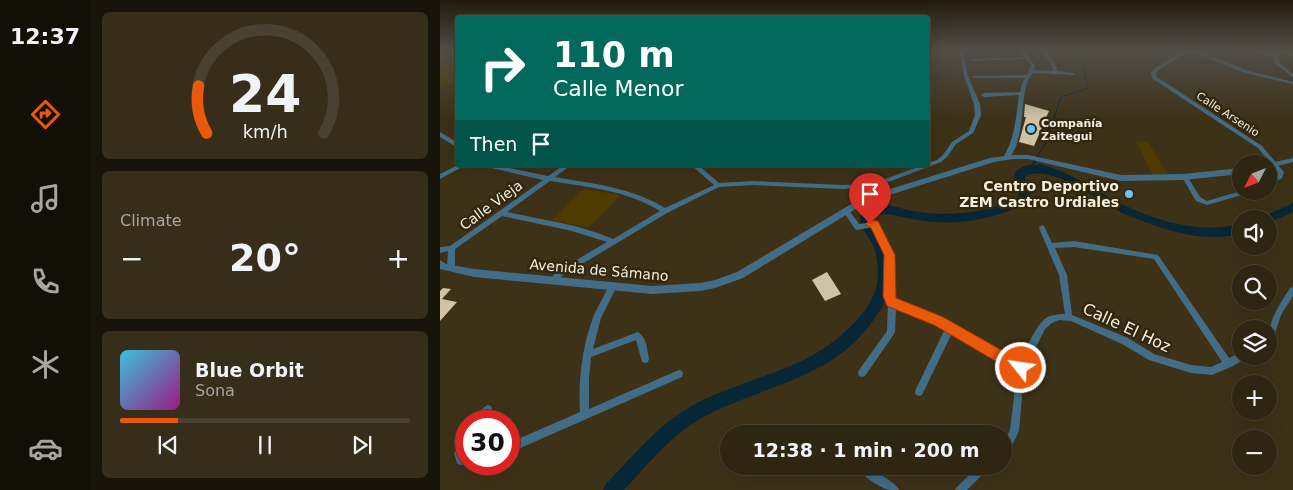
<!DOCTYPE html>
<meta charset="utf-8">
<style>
body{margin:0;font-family:"DejaVu Sans",sans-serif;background:#362d1b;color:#f1f3f6;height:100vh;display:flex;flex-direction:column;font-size:19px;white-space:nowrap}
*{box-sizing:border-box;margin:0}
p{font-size:16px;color:#a7a59f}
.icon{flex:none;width:28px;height:28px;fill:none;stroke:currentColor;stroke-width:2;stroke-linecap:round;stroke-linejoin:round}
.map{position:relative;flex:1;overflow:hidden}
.panel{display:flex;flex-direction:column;gap:12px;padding:12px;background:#19140a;width:350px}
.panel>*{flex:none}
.hud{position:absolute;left:15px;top:15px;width:475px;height:152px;border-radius:5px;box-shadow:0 5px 20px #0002,0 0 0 1px #494232;background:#00695c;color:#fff;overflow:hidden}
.needle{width:32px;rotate:228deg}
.fabs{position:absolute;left:792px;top:155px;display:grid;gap:10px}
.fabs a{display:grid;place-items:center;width:45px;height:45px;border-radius:50%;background:#2e2512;box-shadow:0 5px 20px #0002,0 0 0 1px #494232;font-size:25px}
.speed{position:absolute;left:15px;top:410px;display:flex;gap:10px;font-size:25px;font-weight:700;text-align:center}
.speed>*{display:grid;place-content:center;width:65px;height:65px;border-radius:50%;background:#2e2512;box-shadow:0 5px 20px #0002,0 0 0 1px #494232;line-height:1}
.speed .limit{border:8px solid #d22;background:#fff;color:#111}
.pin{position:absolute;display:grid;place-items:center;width:42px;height:42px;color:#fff;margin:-51px -21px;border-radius:50% 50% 50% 0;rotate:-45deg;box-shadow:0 0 5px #0007}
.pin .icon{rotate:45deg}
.me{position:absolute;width:55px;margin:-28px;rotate:300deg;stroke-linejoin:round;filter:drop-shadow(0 0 4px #0008)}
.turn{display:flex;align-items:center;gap:18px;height:105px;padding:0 15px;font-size:22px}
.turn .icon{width:65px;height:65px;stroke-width:2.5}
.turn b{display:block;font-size:35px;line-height:42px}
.then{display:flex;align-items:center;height:48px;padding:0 15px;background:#0003;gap:10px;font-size:19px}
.big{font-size:38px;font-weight:800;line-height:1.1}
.panel .card{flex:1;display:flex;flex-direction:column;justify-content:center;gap:8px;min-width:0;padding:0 18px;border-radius:8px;background:#362d1b}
.panel .dial{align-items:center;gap:0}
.dial svg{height:130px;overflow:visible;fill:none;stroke:#494232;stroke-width:7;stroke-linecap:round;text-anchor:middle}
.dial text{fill:#f1f3f6;stroke:none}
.song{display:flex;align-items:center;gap:15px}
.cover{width:60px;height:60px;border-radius:8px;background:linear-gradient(135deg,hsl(190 70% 55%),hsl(310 70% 35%))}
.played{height:5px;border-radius:2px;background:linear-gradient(90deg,#ea580c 20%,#494232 20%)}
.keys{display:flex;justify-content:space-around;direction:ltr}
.heat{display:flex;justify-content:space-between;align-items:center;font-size:28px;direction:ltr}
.trip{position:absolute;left:280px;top:425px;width:292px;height:50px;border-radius:25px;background:#2e2512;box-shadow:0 5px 20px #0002,0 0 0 1px #494232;font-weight:800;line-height:50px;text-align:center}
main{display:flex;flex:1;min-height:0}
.menu{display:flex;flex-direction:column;width:90px;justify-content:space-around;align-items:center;background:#120f07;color:#a7a59f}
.menu .icon{width:35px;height:35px}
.menu .selected{color:#ea580c}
.menu b{font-size:22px;color:#f1f3f6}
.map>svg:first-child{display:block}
.green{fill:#4f3a00}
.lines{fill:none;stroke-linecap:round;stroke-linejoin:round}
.stream-far1{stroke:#072636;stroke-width:1}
.stream{stroke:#072636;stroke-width:2}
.river{fill:#072636;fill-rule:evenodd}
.building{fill:#d0c3a5}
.minor{fill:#436d87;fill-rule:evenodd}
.tertiary{fill:#436d87;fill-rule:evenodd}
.route{fill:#ea580c;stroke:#983908}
.poi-dot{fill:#6ec2f3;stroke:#33270d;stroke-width:2}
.labels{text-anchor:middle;stroke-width:5;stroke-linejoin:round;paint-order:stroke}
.far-street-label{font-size:11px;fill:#f6efdf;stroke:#33270d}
.far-poi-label{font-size:11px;font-weight:bold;fill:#f6efdf;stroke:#33270d;text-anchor:start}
.poi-label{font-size:14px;font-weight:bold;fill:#f6efdf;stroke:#33270d;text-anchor:end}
.street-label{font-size:14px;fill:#f6efdf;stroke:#33270d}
.near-street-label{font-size:16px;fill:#f6efdf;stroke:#33270d}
</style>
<main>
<nav class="menu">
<b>12:37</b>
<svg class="icon selected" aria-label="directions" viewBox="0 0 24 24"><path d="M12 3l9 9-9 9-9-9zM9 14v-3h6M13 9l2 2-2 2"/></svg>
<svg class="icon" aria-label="music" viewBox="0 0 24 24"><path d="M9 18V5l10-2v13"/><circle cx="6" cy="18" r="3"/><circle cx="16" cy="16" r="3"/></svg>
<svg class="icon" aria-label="phone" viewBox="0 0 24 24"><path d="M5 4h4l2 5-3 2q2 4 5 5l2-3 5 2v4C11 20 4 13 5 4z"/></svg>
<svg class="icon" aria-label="climate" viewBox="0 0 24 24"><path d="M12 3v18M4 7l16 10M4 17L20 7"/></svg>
<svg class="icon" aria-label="car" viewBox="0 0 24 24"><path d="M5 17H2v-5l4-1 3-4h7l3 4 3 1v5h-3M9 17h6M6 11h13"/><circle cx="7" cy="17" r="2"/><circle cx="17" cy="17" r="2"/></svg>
</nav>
<section class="panel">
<div class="card dial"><svg viewBox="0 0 100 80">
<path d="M14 69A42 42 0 1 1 86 69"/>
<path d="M14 69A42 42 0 0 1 9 40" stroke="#ea580c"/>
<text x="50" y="56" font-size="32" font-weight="700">24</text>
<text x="50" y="72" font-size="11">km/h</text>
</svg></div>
<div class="card"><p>Climate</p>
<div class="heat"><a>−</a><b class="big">20°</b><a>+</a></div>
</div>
<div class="card">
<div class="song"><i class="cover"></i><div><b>Blue Orbit</b><p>Sona</p></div></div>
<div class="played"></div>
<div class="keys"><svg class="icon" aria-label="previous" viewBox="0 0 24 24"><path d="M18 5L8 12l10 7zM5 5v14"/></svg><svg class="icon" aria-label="pause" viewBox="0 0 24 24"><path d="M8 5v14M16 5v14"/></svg><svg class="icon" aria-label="next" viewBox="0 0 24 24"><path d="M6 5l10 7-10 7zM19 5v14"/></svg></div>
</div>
</section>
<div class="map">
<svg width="853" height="490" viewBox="0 0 853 490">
<rect width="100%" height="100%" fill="#3d3118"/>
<path class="green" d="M0,50H17V82L0,86Z
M696,141L708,142L729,175L713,176Z
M143,189L181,195L149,227L112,220Z"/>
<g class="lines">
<path class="stream-far1" d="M594,162L607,141L621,97L648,88L643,67L632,50"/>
<path class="stream" d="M591,167L595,161"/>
<path class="river" d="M600,164C631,172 654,190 682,204C719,222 761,234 801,224V234C761,243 724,230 687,215C663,205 608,160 585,177V182L591,193L587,202C555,221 514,226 478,220C463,218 450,213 435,214L432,217C432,227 439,232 443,240C450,254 453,270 450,285C448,299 440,311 432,322C391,380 320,386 262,418C231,435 208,464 184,490H163L166,484C192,457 217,426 250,407C307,375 366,374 414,323C424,313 434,299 437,284C439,272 438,255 432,243C428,235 421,230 420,220C420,214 424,208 431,206C444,202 459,208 473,211C507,217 547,214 578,197L579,193L573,182L575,172L584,166Z
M853,203V212L829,223V219H823L825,216Z"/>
</g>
<path class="building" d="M585,104L609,111L594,146L579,142L586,117H584Z
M387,272L401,294L385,301L372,280Z
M3,288L11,289L2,299L17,302L0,321V291Z"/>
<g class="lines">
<path class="minor" d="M519,50H523L528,76L540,104L541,115L533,133L516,144L507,157L501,162L451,181L422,188L403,189L313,185L279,187L227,213L122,276C118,280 116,285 110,283L109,281L116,272L167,242L132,231L62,216L15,249V268L14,270H8L7,268L8,251L0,253V247L10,246L103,180L47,167L44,165H55L108,176L124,165H131L115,177C153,184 191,187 225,208L274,185L251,165H258L279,183L313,181L403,185L422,184L448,178L483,165H488V163L497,160L503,155L512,142L529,131L535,115L534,104L524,76ZM110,181C148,187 186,190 220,211L173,239C139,224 103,220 67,212Z
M579,50H584L595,66L594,70L613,71L612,66L601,50H606L616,66L618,71L633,73L635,74L633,75L618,74L616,75L614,74L593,73C591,76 588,79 587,83C580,104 585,147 566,160L563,158C575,138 576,117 579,95L544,97L541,95L544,93L580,92L582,84L585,78H534L532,77L534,76L587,75L591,66L586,59L531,61L529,60L531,59L584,57Z
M744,50H756L809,71L853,82V84L805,73L750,51L722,68L716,73L717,77L822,146L843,171L844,172L842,178L829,185V180L837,176L838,172L818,148L713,79L711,73V72L718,66Z
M811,50H819L834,55L836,50H840C835,63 844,66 853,74V77L834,63L833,58Z
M0,132L18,143V148L0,137Z
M18,165H26L0,179V174Z
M745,175L747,176L760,197L767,201L801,191H810L809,193L767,205L756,201L742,177Z
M404,209H408L419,224L435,222H437L452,255L453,296L455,300L501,319L579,363C585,351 596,325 606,318C611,315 619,314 625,314L619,275L599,228L602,225L604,226L612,243L634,241L718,255L789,358L801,352V356H806L805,359L791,367L772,375L751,373L709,360L682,344L631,321L619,320L612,323L605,329L585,369L581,382L582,397L579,431L567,455L564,457V442L570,430L574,397L573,382L576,370L512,333L482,395L479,396L476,395L475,392L476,389L505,329L495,323L456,307L455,332L454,334L425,376L422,377L419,376L418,373L419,370L447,331L448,302L445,296L446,255L433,227L417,230L415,229L403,211ZM634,247L714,259L782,362L771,367L751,365L714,354L688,338L632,315L627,275L615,248Z
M173,283L176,284L177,286L161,318L153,349L198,332C207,338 207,349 209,359L208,362L205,363L202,362L196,340L151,357L149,378V409L239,370L242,371L243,374L242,377L69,453V443L140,412C138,380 142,346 154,315C159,304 165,294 170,284Z
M853,287V296L841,315L835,333L832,338H829C829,319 840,304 850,288Z
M48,405L51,406L52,409L44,421H35C37,416 42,407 48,405Z
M26,437V450L24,454V455H26V464H28L20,465L17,463L14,453L23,439Z
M538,466H550L548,469L527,490H515L517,487Z
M426,467C435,472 455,481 459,490C455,490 450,490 446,489C439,486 425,478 421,472L423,469Z"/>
<path class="tertiary" d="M841,50L853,52V56L842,51Z
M573,155H588L681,175L743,174L801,168V174L743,180L681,181L588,159H573L554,162L440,198L419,207L303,278L275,288L260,291L212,294L34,277L0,269V260L6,264L34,269L212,286L260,283L275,280L297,272L413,203L434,194L550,158Z
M853,158V162L829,168V164H826Z"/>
</g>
<linearGradient id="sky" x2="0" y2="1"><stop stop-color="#221b0d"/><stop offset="0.42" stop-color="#514e48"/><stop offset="1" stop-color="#514e48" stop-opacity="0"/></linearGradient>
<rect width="853" height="119" fill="url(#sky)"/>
<path class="route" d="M430,220L438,221L455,255L456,298L503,317L586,364L588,368L586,373L581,375L576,373L494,325L447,306L443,296L444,255L431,228L425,224Z"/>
<g class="poi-dot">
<circle cx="591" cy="129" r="5"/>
<circle cx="689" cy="194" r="5"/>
</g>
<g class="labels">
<g class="far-street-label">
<text transform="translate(788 114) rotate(33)" y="4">Calle Arsenio</text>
</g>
<g class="far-poi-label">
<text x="601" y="127">Compañía<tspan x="601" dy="13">Zaitegui</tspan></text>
</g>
<g class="poi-label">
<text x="679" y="191">Centro Deportivo<tspan x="679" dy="16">ZEM Castro Urdiales</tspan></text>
</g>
<g class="street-label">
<text transform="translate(51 205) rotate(-36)" y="5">Calle Vieja</text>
<text transform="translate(159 270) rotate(5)" y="5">Avenida de Sámano</text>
</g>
<g class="near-street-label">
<text transform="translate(687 327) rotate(25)" y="6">Calle El Hoz</text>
</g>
</g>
</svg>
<div class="fabs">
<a><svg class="needle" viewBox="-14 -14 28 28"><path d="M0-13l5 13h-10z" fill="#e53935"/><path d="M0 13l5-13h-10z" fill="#a7a59f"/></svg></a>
<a><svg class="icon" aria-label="sound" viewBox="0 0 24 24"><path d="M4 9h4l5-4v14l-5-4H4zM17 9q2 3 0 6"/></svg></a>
<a><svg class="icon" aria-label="search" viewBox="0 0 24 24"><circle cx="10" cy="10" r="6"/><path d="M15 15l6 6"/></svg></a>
<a><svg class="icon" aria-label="layers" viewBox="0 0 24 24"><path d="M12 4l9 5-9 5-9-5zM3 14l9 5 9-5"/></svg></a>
<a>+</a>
<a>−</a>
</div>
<div class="speed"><div class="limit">30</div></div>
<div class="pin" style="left:430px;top:224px;background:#d93025"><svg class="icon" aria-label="arrive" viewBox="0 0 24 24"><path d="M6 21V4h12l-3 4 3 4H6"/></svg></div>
<svg class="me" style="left:581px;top:368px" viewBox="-20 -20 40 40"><circle r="17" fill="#ea580c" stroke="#fff" stroke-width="3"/><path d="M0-11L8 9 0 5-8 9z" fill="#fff"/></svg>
<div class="trip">12:38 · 1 min · 200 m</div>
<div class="hud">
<div class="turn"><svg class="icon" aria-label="right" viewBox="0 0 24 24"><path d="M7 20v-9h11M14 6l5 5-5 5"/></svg><div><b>110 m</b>Calle Menor</div></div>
<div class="then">Then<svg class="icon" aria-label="arrive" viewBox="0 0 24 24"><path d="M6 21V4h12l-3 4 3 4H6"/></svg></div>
</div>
</div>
</main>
